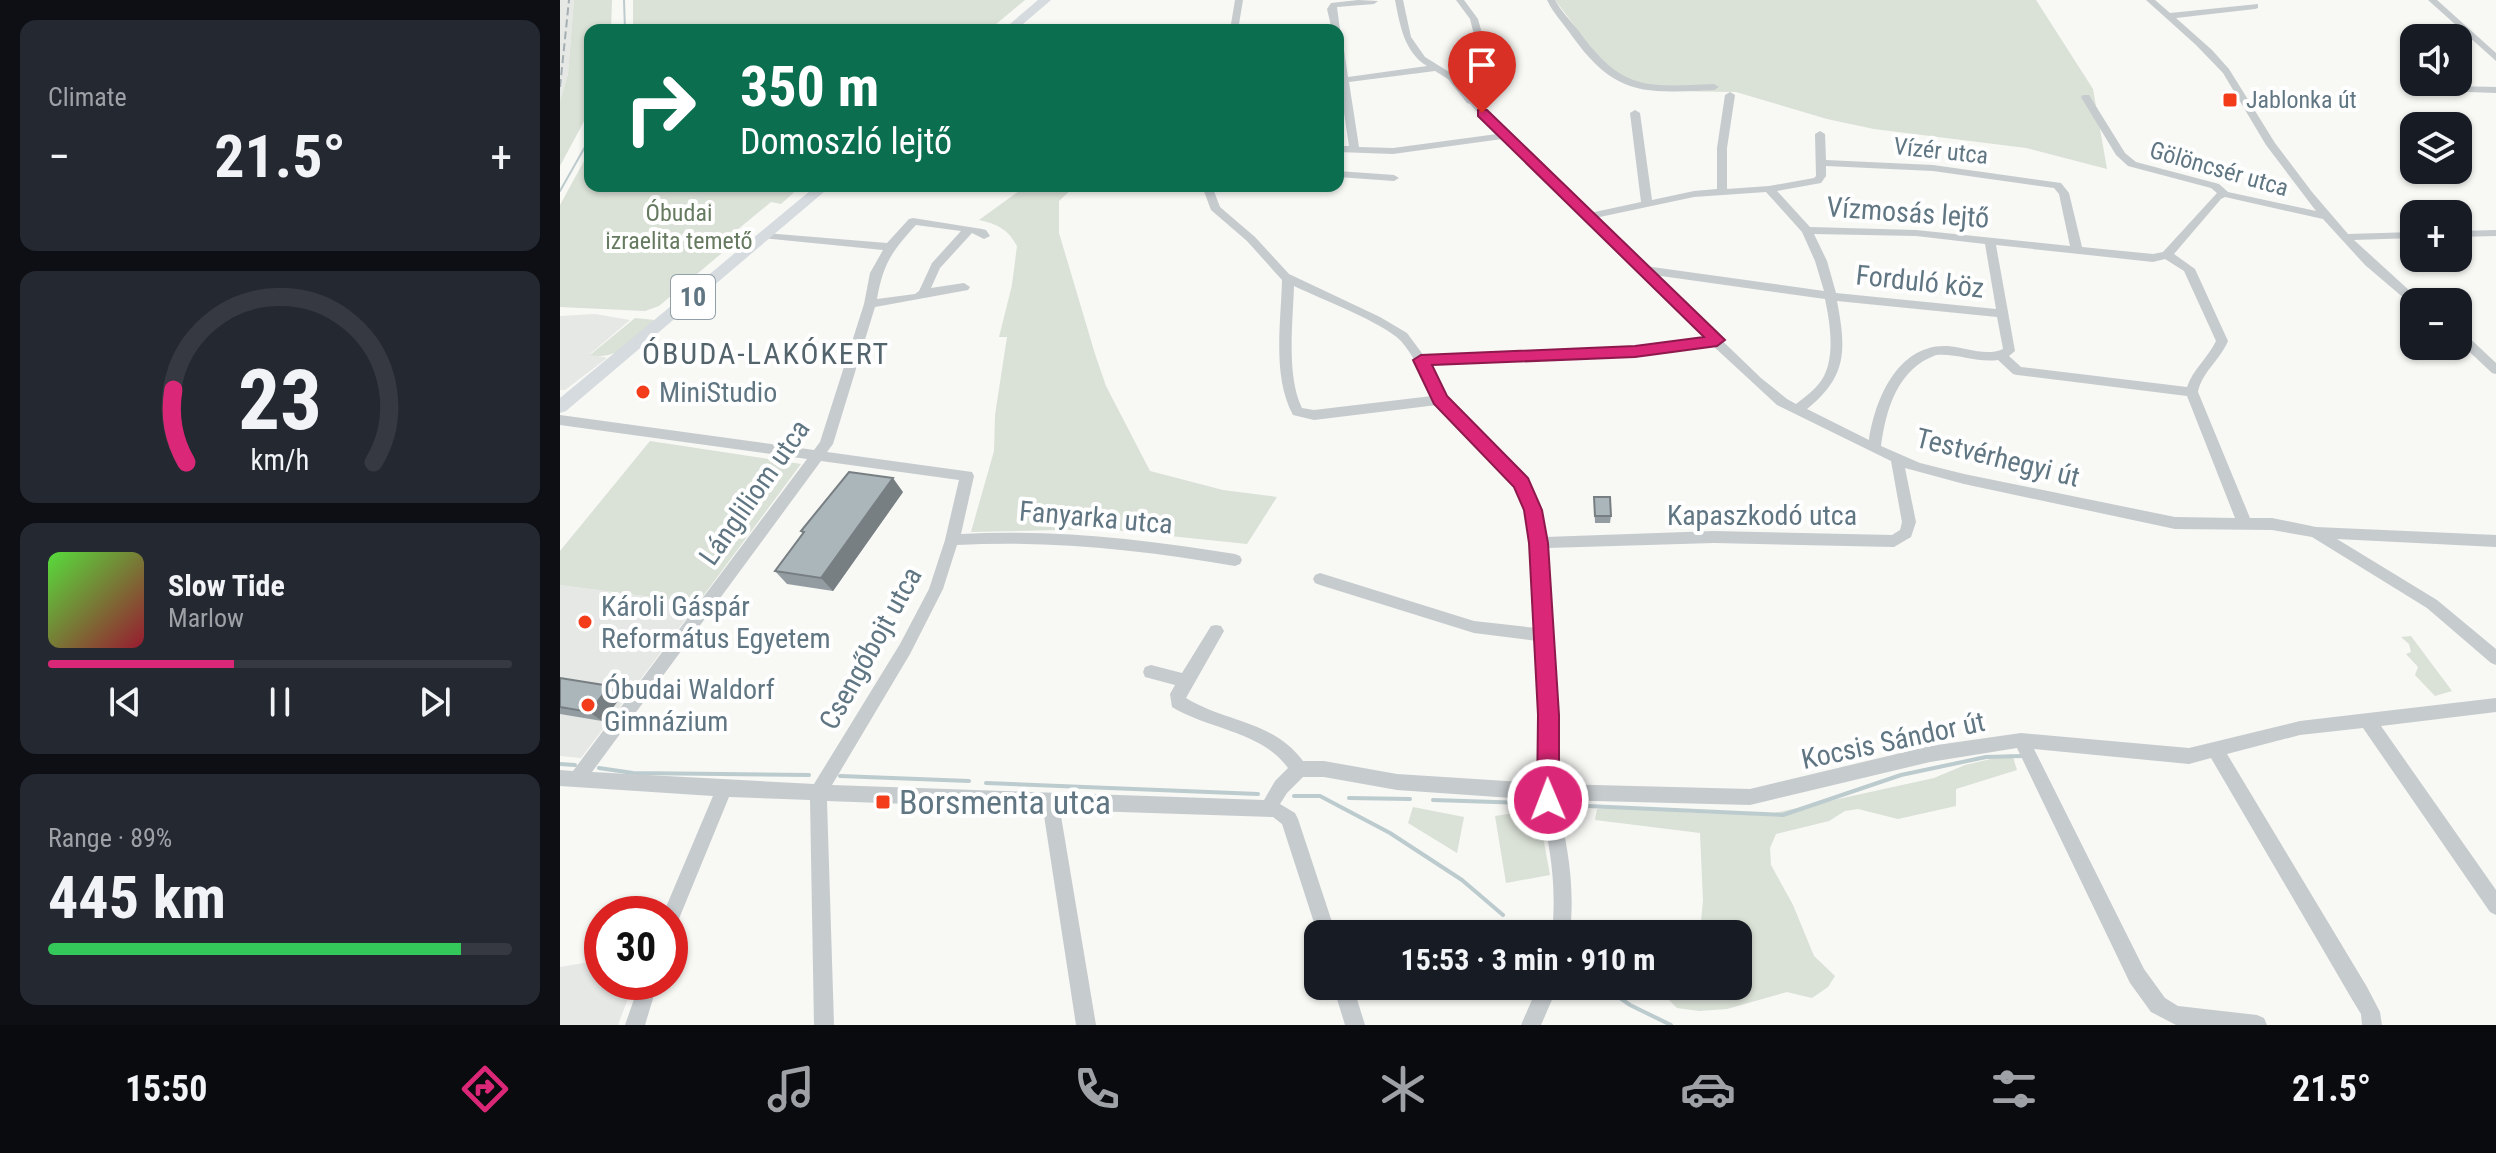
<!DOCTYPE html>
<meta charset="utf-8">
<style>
body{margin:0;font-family:"Roboto Condensed",sans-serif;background:#242831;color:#f1f3f6;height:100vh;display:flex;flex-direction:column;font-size:30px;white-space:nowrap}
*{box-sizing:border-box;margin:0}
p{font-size:26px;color:#9ea1a6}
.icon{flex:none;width:44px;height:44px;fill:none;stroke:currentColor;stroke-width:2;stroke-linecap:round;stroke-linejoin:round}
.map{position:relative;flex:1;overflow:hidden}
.drawer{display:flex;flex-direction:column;gap:20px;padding:20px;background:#0d0f14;width:560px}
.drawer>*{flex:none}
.top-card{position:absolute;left:24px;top:24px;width:760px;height:168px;border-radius:16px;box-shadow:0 2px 6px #0004;background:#0b6e4f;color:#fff;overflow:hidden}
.fabs{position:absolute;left:1840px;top:24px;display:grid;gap:16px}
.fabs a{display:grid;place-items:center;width:72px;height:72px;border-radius:16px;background:#171b24;box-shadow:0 2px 6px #0004;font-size:40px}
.speed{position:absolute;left:24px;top:896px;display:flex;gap:16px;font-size:40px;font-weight:700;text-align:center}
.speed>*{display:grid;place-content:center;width:104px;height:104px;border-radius:50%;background:#171b24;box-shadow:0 2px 6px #0004;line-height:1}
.speed .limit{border:12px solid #d22;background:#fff;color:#111}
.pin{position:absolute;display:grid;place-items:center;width:68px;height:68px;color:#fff;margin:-82px -34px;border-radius:50% 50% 50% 0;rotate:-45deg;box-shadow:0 0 8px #0007}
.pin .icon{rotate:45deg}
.me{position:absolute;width:88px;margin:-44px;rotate:359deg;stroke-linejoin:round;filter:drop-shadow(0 0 6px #0008)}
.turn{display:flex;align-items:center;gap:28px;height:168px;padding:0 24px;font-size:36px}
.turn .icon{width:104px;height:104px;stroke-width:2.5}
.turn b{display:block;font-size:56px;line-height:68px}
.big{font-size:60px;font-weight:700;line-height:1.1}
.drawer .card{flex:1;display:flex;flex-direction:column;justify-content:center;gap:12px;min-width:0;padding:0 28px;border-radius:16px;background:#242831}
.drawer .dial{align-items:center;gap:0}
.dial svg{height:208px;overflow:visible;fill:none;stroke:#363941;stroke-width:7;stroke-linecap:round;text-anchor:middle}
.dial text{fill:#f1f3f6;stroke:none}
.song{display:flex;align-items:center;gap:24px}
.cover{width:96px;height:96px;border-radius:12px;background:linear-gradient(135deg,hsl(110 70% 55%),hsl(350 70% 35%))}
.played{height:8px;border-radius:4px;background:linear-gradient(90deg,#db2777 40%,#363941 40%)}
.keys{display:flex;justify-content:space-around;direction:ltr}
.heat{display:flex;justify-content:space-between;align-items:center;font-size:44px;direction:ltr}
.charge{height:12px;border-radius:6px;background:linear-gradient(90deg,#34c759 89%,#363941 0)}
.trip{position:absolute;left:744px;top:920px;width:448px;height:80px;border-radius:16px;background:#171b24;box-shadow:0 2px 6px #0004;font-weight:700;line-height:80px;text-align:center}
.menu{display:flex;height:128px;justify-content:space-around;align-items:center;background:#090b0e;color:#9ea1a6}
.menu .icon{width:56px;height:56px}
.menu .selected{color:#db2777}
.menu b{font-size:36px;color:#f1f3f6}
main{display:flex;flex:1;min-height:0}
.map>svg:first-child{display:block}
.built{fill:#e6e8e6}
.green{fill:#dae1d6}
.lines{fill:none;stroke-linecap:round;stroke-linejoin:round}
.stream-far1{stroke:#bccbce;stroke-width:2}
.stream{stroke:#bccbce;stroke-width:4}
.minor{fill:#c6cbce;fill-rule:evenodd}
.major{fill:#d5dbdf;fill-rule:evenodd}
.rail{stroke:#a5aeb3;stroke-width:2;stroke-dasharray:8 4;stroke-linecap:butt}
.wall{fill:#939da1}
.shaded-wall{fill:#787f83}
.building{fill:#abb6bb;stroke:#787f83;stroke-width:2}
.route{fill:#db2777;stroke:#8e194d;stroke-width:2}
.poi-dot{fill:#f33c1a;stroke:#fff;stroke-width:3}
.labels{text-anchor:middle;stroke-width:8;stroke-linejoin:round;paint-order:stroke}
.far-poi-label{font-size:24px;fill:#607683;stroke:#fff;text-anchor:start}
.far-street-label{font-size:24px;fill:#607683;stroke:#fff}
.far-park-label{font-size:24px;fill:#667a60;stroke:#fff}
.shield{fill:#fff;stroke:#909fa8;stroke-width:2}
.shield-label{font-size:26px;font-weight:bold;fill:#607683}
.street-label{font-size:28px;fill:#607683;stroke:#fff}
.poi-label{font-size:28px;fill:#607683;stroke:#fff;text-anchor:start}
.neighbourhood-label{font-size:30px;letter-spacing:2px;fill:#53646d;stroke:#fff}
.near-poi-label{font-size:34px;fill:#607683;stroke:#fff;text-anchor:start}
</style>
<main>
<section class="drawer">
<div class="card"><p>Climate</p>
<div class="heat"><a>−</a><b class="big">21.5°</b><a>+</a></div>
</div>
<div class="card dial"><svg viewBox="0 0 100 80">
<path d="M14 69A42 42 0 1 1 86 69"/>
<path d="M14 69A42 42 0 0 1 9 41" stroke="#db2777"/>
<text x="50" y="56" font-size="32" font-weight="700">23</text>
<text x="50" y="72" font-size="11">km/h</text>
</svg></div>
<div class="card">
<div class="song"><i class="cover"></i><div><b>Slow Tide</b><p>Marlow</p></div></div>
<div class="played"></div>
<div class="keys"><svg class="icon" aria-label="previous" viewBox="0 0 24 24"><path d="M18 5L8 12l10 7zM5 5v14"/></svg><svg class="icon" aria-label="pause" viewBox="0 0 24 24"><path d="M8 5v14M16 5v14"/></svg><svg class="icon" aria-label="next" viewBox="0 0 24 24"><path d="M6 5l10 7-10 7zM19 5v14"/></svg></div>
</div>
<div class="card"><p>Range · 89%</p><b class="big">445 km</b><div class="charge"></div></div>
</section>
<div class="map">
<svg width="1936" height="1025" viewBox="0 0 1936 1025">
<rect width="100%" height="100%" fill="#f8f8f5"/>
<path class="built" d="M0,0H14L8,74L0,101Z
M35,314L70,320L30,354L47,358L5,390H0V316Z
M0,585L138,603L21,758L0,756Z
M42,960V982H74L58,1025H0V967Z"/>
<path class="green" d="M14,0H52L51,30H30V110L0,166V101L8,74Z
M73,0H465L429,30H73Z
M995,0H1476L1533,89L1547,169L1466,148L1314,129L1267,119L1176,92L1108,91L1052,75Z
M30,150V186H241L221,204L211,202L160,244L169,247L99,306L85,311L0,307V205Z
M466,186H515L499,201V233L535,354L546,386L590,471L663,490L717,497L687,544L543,529L411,532L434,451L435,415L447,337H439L452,285L457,246C448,229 437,224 419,220Z
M75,318L95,320C74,339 59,361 30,355Z
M90,441L241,464L138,603L0,585V551Z
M1851,636L1892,691L1875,696L1855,675L1858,667L1846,654L1851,652L1849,644L1841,637Z
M1452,754L1457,770L1396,789V806L1338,819L1298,809L1285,811L1269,821L1216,834L1210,848L1211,865L1233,905L1254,956L1275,976L1268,987L1252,998L1227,992L1167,1009L1139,1011L1117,1008L1102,993L1109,986H1178V934H1140L1143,900L1140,833L1035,820L1037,809L1056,806L1135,813L1210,814L1374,778L1405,765Z
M853,807L904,817L897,853L848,823Z
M978,809L990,875L946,883L935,816Z"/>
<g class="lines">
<path class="stream-far1" d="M64,0L65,30
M0,191L30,138"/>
<path class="stream" d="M0,764L15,765
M39,768L73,773L249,775
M280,776L409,781
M426,783L698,794
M734,796H760L830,833L902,880L943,915
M789,798L850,799
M873,800L969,803
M1005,805L1223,815L1341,775L1426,757L1462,756
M1043,986L1070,1005L1111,1025"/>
<path class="minor" d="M675,0H683L678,30H670Z
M798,0L818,1L814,4L777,7L780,30L778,32V30H772L767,9L771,3Z
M835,0H843L851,37L865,57L894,75L913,96L922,93L927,87L910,19L896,0H904L918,19L937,87L928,97L918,101L948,134L1030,213L1081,202L1070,113L1075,110L1080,113L1092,200L1134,191L1157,189V148L1165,95L1170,92L1175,95L1167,148V189L1209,186L1254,178L1256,176L1255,134L1260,131L1265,134L1266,160L1373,165L1501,183L1509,193L1522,247L1593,254L1603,252L1657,193L1651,188L1568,166L1556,155L1521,97L1523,95H1529L1565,153L1576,162L1659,184L1668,192L1756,211L1706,145L1663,73L1636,45L1586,0H1595L1610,13L1698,4V8L1695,9L1616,18L1652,50L1669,69L1715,143L1752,192L1788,234L1854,232V238L1794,240L1862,302H1854V305H1852L1805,265L1763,219L1665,197L1661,199L1614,254L1635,269L1668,341C1660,360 1642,372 1638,392L1690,518H1712L1756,527L1936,535V547L1777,539L1877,600L1936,649V665L1931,663L1867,608L1752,537L1712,530L1615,529L1404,484L1345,468L1356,522L1351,537L1334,547L1154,543L987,548L997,715L996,784L1190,789L1370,746L1461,733L1629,748L1740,721L1936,698V712L1821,726L1936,890V915L1930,912L1803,728L1740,735L1667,754L1807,987L1820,1012L1822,1025H1802L1801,1014L1793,1001L1651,758L1629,764L1474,749L1584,969L1605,998L1618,1006L1697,1015L1704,1018L1707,1025H1616L1591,1012L1570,983L1457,748L1370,762L1190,805L997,800C1008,848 1015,884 1010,934H992C997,883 990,849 980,800L837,790L764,777H743L727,793L720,804L735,813L738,819L776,934L758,935L722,824L713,817L500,810L536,1025H516L483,809L267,801L274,1025H254L250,800L169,797L116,926L110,929V914H103L153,796L0,786V770L13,771L247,459L0,425V415L254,450L260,442L304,304L310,273L323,250L201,238L199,236L205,233L327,243L349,219L353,218L422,229L426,230L430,236L424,239L412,233L380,268L371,288L404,283L410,287L408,290L315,307L273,444L267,452L412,472L414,476L401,534C493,529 583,539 675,554L680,556L682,560L680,564L675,566C582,550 491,540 397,545L383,589L350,654L272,785L704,800L715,781L728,768C701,731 650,730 612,707L610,694L615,685L585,677L583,672L585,667L591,665L622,673L651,626L656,625L661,626L664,631L626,698C667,723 712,720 743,761H764L837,774L979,783L981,715L977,641L914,633L760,585L755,583L753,579L755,575L760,573L914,621L976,628L972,543L961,496L947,476L896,428L877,405L754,420L733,415C712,376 721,323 722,280L687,241L651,210L642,186H652L660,207L695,237L729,274L820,317L847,333L864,356L1075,347L1145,338L942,139L833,154L778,152V146H789L778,73V40L783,43L788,77L867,66C844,52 840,25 835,0ZM875,71L888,79L907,103L910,104L937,134L833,148L799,147L789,82ZM1266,166L1373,171L1494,188L1499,194L1510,246L1356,230L1250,227L1217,191L1261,183L1266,176ZM1206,192L1242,232L1255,261L1264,291L1085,266L1035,218L1134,197ZM356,225L401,231L372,263L359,291L355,294L317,299C323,264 332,251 356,225ZM1254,234L1356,236L1425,244L1436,309L1276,293L1267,261ZM1436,245L1593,262L1605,259L1624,271L1656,341C1648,358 1633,369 1627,387L1461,367L1449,356L1455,351ZM1094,275L1265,299C1270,323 1275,354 1264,376C1258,388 1246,396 1236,404L1227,399L1201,378ZM734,286C759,298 824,323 841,341C855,357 863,377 872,396L754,410L742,408C726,376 733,321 734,286ZM1277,301L1437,317L1443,349C1425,357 1405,347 1387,346C1338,344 1315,399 1309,440L1247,409C1288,376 1286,349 1277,301ZM1152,345L1217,405L1331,461L1342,522L1340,530L1332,535L1154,531L985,537L973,491L957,468L906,422L885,398L869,364L1075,355ZM1376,355C1397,353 1417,363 1438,360L1453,374L1457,375L1627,396L1675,518L1615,517L1404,474L1360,463L1321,446C1326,408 1338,369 1376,355ZM261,461L399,480L385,540L369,589L340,644L254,784L32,772Z
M987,0H995C1001,11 1010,20 1018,30C1062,91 1084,87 1154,84L1159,87L1154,90C1084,93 1056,97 1012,36C1004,24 993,13 987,0Z
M1868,0H1877L1936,53V61Z
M1857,85L1936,87V93L1854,90L1852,88Z
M778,171L834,175L839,178L834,181L778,177Z
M1936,230V236L1898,237V231Z
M1898,330L1902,331L1936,363V374L1932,373L1898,341Z
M80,982H98L85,1025H65Z
M773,986H793L805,1025H785Z
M978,986H998L981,1025H961Z"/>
<path class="major" d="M478,0H491L456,30H443Z
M256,186H271L6,411L0,413V398Z"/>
<path class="rail" d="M0,87L9,0"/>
</g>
<path class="wall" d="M343,492L273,591L227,584L215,571L243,534L241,531Z
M1034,497L1051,516L1050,523H1035Z
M0,678L62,696L42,721L0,714Z"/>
<path class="shaded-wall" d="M333,478L343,492L273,591L261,578Z
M50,686L62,696L42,721L29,712Z"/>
<path class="building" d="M289,472L333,478L261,578L215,571L244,532L241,531Z
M1034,497H1050L1051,516H1035Z
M0,678L50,686L29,712L0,707Z"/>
<path class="route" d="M918,110H927L1165,340L1157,346L1075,357L872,365L887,396L968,478L982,510L988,543L999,715V800L995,807L988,810L980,807L977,800L978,715L969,543L964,510L954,487L874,404L853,360L861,355L1075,346L1144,337L918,116Z"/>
<g class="poi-dot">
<rect x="1662" y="92" width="16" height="16" rx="4"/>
<circle cx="83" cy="392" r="8"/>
<circle cx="25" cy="622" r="8"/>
<circle cx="28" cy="705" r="8"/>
<rect x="315" y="794" width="16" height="16" rx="4"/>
</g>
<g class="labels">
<g class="far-poi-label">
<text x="1686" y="108">Jablonka út</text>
</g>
<g class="far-street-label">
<text transform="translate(1381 151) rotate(6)" y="8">Vízér utca</text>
<text transform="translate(1659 169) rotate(16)" y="8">Gölöncsér utca</text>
</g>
<g class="far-park-label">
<text x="119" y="221">Óbudai<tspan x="119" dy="28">izraelita temető</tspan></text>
</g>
<rect class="shield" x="111" y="275" width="44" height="44" rx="6"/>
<g class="shield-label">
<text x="133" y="306">10</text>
</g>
<g class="street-label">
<text transform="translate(1348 212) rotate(4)" y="10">Vízmosás lejtő</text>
<text transform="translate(1360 281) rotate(6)" y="10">Forduló köz</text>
<text transform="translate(1438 457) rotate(14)" y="10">Testvérhegyi út</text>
<text transform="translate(194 492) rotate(-55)" y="10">Lángliliom utca</text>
<text x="1202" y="525">Kapaszkodó utca</text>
<text transform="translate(536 517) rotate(5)" y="10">Fanyarka utca</text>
<text transform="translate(310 648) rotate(-61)" y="10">Csengőbojt utca</text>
<text transform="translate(1333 740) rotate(-12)" y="10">Kocsis Sándor út</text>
</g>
<g class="poi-label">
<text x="99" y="402">MiniStudio</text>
<text x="41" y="616">Károli Gáspár<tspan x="41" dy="32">Református Egyetem</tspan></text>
<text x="44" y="699">Óbudai Waldorf<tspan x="44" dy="32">Gimnázium</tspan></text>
</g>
<g class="neighbourhood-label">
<text x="206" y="364">ÓBUDA-LAKÓKERT</text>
</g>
<g class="near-poi-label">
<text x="339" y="814">Borsmenta utca</text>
</g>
</g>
</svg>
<div class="fabs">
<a><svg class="icon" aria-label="sound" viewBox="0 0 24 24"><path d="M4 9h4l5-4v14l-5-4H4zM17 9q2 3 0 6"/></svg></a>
<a><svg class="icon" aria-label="layers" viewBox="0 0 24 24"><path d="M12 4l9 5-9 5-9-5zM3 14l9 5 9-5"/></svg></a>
<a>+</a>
<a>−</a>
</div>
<div class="speed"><div class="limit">30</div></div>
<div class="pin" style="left:922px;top:113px;background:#d93025"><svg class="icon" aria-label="arrive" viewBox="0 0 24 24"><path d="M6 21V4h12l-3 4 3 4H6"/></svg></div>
<svg class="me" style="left:988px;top:800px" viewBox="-20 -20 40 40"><circle r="17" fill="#db2777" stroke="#fff" stroke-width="3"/><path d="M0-11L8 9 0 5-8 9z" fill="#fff"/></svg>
<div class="trip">15:53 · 3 min · 910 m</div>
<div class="top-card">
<div class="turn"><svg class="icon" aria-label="right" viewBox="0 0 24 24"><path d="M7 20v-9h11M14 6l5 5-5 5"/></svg><div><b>350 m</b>Domoszló lejtő</div></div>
</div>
</div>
</main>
<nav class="menu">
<b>15:50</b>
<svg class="icon selected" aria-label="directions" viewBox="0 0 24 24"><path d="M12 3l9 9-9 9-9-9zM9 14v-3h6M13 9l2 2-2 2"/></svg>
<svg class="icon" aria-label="music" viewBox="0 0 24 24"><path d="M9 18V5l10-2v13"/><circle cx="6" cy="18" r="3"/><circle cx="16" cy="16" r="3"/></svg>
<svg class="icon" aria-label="phone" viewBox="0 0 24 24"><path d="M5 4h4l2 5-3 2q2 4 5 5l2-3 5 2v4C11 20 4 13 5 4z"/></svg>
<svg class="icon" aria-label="climate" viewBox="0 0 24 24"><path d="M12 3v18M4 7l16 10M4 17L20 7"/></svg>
<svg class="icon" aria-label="car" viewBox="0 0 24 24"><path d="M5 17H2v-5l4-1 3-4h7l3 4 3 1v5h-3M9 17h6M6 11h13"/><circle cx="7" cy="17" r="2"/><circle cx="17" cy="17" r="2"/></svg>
<svg class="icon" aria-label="filters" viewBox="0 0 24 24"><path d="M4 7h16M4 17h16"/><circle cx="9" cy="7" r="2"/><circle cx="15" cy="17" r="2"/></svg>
<b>21.5°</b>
</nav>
